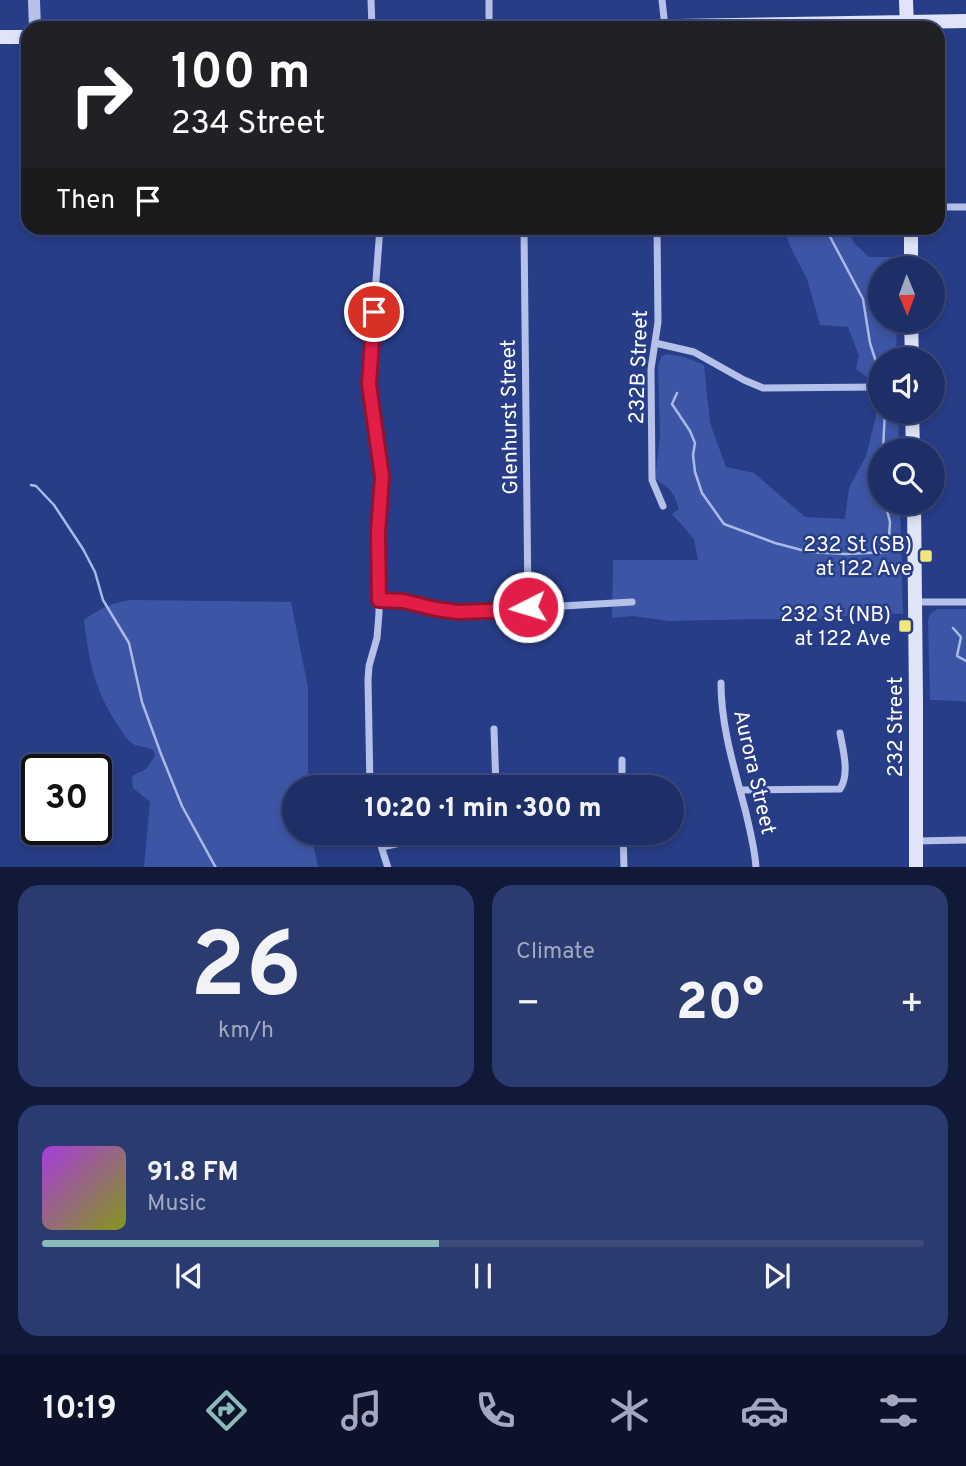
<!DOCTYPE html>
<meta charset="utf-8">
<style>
body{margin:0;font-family:Overpass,sans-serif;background:#2b3a6f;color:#f1f3f6;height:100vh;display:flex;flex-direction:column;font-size:26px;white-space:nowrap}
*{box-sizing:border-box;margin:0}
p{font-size:23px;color:#a1a8bf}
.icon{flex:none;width:38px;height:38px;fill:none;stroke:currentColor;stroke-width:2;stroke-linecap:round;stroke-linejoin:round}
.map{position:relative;height:867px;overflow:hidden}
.panel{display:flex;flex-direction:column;gap:18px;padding:18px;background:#101938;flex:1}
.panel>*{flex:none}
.banner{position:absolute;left:21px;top:21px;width:924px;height:214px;border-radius:21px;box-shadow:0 4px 10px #0003,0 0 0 2px #3c4a7a;background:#202124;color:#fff;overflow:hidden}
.needle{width:46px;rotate:179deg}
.controls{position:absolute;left:868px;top:256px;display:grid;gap:14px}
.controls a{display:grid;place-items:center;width:77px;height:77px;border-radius:50%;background:#1e2e66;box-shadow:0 4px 10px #0003,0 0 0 2px #3c4a7a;font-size:35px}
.speed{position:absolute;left:21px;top:754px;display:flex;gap:14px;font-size:35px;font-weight:700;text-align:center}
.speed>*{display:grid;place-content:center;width:91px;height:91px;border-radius:50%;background:#1e2e66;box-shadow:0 4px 10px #0003,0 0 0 2px #3c4a7a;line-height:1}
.speed .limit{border:4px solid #111;border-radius:10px;background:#fff;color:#111}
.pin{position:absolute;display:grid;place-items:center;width:60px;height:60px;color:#fff;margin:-30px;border:4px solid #fff;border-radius:50%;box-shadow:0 2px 7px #0007}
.me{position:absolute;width:77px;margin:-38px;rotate:265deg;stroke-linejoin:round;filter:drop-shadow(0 0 5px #0008)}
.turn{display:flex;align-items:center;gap:24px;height:147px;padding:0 35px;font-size:32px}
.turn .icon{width:91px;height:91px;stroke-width:2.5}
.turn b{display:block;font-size:49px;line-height:60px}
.then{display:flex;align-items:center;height:66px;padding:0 35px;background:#0003;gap:14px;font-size:26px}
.big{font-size:52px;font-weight:800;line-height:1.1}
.panel .card{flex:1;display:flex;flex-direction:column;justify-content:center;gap:10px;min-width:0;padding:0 24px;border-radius:21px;background:#2b3a6f}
.panel .dial{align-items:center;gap:0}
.dial b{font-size:91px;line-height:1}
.song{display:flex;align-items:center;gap:21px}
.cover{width:84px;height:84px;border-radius:10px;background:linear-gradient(135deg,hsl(280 70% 55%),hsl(70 70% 35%))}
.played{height:7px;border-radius:4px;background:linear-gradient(90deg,#8bbbb9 45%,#3c4a7a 45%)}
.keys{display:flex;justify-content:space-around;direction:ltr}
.heat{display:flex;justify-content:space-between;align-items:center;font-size:38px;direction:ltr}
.panel .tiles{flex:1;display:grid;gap:18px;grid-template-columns:1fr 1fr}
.card:last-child{grid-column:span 2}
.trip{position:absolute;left:282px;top:775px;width:402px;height:70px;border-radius:35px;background:#1e2e66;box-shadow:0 4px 10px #0003,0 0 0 2px #3c4a7a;font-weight:800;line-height:70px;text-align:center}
.dock{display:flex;height:112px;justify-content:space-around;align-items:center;background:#0c1229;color:#a1a8bf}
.dock .icon{width:49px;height:49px}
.dock .on{color:#8bbbb9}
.dock b{font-size:32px;color:#f1f3f6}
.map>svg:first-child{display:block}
.green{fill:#3d55a5}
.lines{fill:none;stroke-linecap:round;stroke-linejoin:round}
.stream{stroke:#a9b9e9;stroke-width:2.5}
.minor{stroke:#b5c1e9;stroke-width:7}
.tertiary{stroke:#b5c1e9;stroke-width:12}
.secondary{stroke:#dfe4f8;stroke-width:14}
.route-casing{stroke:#92132f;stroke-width:18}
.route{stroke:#e11d48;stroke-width:12}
.poi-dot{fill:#f0e87b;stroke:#283d88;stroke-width:2.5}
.labels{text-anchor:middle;stroke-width:5;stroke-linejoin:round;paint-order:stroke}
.street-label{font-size:21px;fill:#fff;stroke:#283d88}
.poi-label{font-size:21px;fill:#fff;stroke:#283d88;text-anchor:end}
</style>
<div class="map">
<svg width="966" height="868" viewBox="0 0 966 868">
<rect width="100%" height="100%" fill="#283d88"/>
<path class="green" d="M784,228H846L855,244L869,257H890L898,264V268H880V320H897L896,359H880V378H868L856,369L859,356L848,327L820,325L807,279L790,246Z
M668,354L684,357L704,365L710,423L726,467L754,473L805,517L845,519L849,488L866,456L880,400V411H898L899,450H880V502H900L903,614L868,613L826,619H761L669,621L633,616L612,618L613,560H698L694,539L672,514L679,509C674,492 670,488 655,479L660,436L658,365L662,356Z
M131,600L291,602L308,688V787L294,788V833H311L318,867H144L150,802L133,788L132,776L146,769L155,756L153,750C146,746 138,747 133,744C127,740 123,733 119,727C95,692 89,662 84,620C101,608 111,603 131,600Z
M937,609H966V702L960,701L930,700L928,621L930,614Z"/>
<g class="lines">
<path class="stream" d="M822,228L827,231L863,299L870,343L877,365
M677,393L672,404L690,431L695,443L693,455L695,472L702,493L724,524L775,543L809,552L846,554L888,552L890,522L885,502
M883,450L885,411
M31,485L36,486L54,505L83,549L95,572L103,600L129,643L142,702L161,754L182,806L216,868
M953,628L961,637L957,656L966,661"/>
<path class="minor" d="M371,0L372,28
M489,0V28
M662,0L665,27
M938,207H966
M524,228L528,607
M657,228L658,322L651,369L652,480L663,506
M655,343L694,352L744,380L763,388L880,387
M379,600L403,601L436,609L458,612L632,602
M915,602H966
M721,683C721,728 735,770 746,813C750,831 755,849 756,868
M494,729L496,788
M622,760V788
M370,788L368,680L369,666L377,638L379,613L378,533L381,477L368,384L380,228
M740,790L840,789C850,774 843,750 840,733
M377,833L388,868
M623,833L624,868
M915,841L966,840
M382,847L428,837L497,836V833"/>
<path class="tertiary" d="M34,0L35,28"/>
<path class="secondary" d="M906,0L907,28
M561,28L966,21
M0,37H28
M911,228V268
M911,320L912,359
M912,411L913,450
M914,502L916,701V868"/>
</g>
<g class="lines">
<g class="route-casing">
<path id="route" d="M374,312L369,384L382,477L378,533L379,600L403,601L436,609L458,612L514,610L528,607"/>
</g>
<use href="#route" class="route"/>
</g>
<g class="poi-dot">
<rect x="919" y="549" width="14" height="14" rx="3.5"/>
<rect x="898" y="619" width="14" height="14" rx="3.5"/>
</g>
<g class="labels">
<g class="street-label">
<text transform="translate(638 367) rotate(-88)" y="7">232B Street</text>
<text transform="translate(509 417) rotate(-91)" y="7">Glenhurst Street</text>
<text transform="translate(895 727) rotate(-90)" y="7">232 Street</text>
<text transform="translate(755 772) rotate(77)" y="7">Aurora Street</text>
</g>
<g class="poi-label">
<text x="912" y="551">232 St (SB)<tspan x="912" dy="24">at 122 Ave</tspan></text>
<text x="891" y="621">232 St (NB)<tspan x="891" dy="24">at 122 Ave</tspan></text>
</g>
</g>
</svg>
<div class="controls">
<a><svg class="needle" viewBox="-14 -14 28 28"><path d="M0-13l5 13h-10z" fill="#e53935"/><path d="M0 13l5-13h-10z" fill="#a1a8bf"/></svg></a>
<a><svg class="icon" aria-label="sound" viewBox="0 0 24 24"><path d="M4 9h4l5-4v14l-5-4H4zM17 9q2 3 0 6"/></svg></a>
<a><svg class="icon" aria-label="search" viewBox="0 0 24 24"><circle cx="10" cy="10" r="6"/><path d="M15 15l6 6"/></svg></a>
</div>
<div class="speed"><div class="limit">30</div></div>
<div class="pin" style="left:374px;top:312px;background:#d93025"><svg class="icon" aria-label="arrive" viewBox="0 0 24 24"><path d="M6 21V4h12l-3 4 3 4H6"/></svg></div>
<svg class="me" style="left:528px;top:607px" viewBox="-20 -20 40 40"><circle r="17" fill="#e11d48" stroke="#fff" stroke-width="3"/><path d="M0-11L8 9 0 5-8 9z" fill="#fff"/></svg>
<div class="trip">10:20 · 1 min · 300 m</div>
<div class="banner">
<div class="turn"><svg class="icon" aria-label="right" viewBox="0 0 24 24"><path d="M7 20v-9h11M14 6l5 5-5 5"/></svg><div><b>100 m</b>234 Street</div></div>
<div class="then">Then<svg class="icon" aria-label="arrive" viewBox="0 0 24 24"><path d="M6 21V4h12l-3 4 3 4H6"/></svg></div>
</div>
</div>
<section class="panel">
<div class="tiles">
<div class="card dial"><b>26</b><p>km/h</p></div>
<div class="card"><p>Climate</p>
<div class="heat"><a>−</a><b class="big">20°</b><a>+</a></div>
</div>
<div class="card">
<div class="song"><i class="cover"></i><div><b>91.8 FM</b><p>Music</p></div></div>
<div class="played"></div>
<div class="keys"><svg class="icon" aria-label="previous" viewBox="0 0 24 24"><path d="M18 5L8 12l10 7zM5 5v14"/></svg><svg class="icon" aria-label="pause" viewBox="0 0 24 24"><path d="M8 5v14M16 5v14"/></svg><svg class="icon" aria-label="next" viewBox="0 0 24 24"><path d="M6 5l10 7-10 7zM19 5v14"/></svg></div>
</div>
</div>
</section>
<nav class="dock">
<b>10:19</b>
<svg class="icon on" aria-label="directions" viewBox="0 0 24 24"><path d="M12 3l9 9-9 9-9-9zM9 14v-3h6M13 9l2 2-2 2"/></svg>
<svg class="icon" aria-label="music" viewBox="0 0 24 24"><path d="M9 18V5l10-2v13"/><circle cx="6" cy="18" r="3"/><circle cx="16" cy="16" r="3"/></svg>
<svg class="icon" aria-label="phone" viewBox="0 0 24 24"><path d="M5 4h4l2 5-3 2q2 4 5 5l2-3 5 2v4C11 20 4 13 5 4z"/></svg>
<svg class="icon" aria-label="climate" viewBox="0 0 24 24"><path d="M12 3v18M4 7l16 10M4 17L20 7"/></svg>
<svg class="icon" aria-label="car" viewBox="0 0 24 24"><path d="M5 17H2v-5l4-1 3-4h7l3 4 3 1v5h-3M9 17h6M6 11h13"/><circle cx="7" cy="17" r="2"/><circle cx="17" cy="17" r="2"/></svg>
<svg class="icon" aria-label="filters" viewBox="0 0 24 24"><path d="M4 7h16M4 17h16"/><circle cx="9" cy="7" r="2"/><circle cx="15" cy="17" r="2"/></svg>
</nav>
